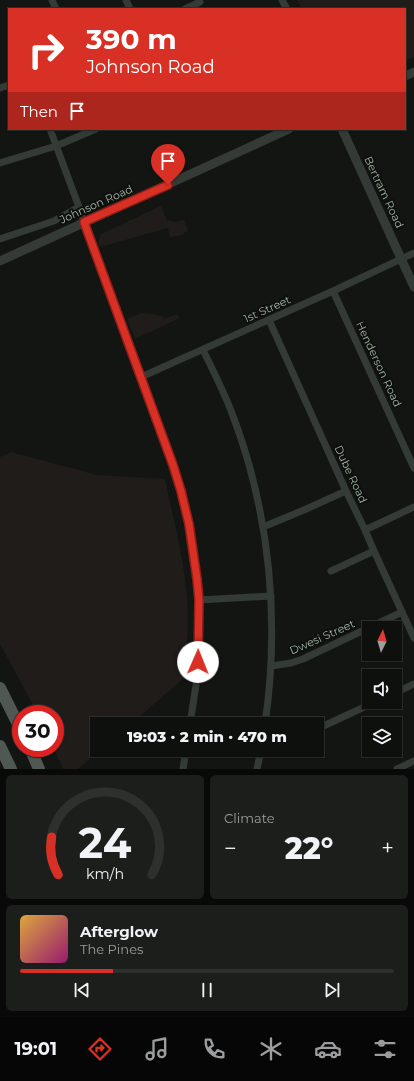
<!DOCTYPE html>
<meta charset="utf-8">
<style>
body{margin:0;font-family:Montserrat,sans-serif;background:#1c1e1c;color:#f1f3f6;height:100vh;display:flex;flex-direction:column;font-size:15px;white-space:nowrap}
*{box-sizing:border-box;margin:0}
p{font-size:13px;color:#9b9d9e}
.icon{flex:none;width:22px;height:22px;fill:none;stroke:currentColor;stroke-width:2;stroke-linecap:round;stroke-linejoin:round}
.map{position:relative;height:769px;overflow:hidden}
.side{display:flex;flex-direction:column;gap:6px;padding:6px;background:#080908;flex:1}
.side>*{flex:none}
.banner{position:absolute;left:8px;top:8px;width:398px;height:122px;border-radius:0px;box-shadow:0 1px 3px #0004,0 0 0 1px #2e302e;background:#d93025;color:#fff;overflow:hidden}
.needle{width:26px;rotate:5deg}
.tools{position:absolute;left:362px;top:621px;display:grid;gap:8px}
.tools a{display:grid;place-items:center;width:40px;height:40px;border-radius:0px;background:#0e100e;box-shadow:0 1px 3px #0004,0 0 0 1px #2e302e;font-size:20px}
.speed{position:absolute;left:12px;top:705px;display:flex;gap:8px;font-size:20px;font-weight:700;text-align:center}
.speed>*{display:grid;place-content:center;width:52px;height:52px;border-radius:50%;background:#0e100e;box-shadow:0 1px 3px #0004,0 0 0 1px #2e302e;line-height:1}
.speed .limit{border:6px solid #d22;background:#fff;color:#111}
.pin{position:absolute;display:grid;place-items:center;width:34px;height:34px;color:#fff;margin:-41px -17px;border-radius:50% 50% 50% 0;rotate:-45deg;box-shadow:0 0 4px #0007}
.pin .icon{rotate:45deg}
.me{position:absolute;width:44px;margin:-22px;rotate:1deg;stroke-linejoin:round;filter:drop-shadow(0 0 3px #0008)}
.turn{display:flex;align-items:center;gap:14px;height:84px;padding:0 12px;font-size:18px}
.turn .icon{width:52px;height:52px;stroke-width:2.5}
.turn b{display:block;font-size:28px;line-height:34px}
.then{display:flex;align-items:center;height:38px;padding:0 12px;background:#0003;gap:8px;font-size:15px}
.big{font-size:30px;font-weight:800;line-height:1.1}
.side .tile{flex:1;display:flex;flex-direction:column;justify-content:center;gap:6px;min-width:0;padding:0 14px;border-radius:6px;background:#1c1e1c}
.side .dial{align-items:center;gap:0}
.dial svg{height:104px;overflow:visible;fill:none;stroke:#2e302e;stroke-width:7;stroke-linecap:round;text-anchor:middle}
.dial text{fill:#f1f3f6;stroke:none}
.song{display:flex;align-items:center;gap:12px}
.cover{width:48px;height:48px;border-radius:6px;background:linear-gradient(135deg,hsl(40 70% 55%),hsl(320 70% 35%))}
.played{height:4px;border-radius:2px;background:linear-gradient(90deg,#d93025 25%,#2e302e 25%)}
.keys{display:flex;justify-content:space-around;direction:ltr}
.heat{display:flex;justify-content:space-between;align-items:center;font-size:22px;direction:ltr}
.side .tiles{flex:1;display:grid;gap:6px;grid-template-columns:1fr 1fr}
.tile:last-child{grid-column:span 2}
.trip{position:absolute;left:90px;top:717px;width:234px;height:40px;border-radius:0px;background:#0e100e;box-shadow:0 1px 3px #0004,0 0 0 1px #2e302e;font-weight:800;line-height:40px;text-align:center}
.tabs{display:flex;height:64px;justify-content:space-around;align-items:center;background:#060606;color:#9b9d9e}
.tabs .icon{width:28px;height:28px}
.tabs .active{color:#d93025}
.tabs b{font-size:18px;color:#f1f3f6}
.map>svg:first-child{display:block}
.green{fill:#201c19}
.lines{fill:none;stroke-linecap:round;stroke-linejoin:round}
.minor{stroke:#343a35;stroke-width:7}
.tertiary{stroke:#343a35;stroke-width:9}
.primary{stroke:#4f5951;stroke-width:12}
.route-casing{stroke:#8d1f18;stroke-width:10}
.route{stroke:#d93025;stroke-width:7}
.labels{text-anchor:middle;stroke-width:4;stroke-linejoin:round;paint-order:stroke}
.street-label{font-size:11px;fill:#a3b6a4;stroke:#0e100e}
</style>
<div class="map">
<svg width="414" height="769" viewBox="0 0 414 769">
<rect width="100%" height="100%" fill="#131513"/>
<path class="green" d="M297,0H414V57L405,61V9H302Z
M161,206L167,220L175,222L184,220L188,230L182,235L170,237L168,228L100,247L98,242L101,234Z
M141,313L153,314L162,316L165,319L177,314L180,318L135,339L127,319Z
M11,452L97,475L165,479C173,518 184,558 187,598C189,625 187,651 184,678L131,724H97V750H100L78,769H63L54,748H55V714H38L0,644V457Z"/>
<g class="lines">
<path class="minor" d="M52,0L56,9
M126,0L130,9
M282,0L287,9
M185,9L200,2
M0,88L9,85
M50,129L79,207L84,222L173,465L181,491L191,535L199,600L198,662L196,685L190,724
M0,163L56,146L96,129
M0,239L54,221L79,207
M333,291L414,468
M269,320L346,491L365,530L374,551L414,638
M203,350C214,372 225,394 233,416C270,514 280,621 265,724
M141,377L333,291L414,253
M263,527L304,510L346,491
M365,530L414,507
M331,571L374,551
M199,600L271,596
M271,666L291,663L303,659L402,612
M395,693L414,684
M317,729L375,702
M183,769L186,750
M257,769L261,750
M397,769L414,761"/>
<path class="tertiary" d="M405,76L414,72
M342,129L414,287
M0,261L289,129"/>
<path class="primary" d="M0,688L21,730
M0,746L11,769
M30,748L39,769"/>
</g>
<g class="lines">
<g class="route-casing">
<path id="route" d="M168,185L84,222L173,465L181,491L189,524L197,579L199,600L198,662"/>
</g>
<use href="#route" class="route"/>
</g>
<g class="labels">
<g class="street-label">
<text transform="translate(384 192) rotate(65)" y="4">Bertram Road</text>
<text transform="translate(96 204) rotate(-24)" y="4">Johnson Road</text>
<text transform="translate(267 309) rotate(-24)" y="4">1st Street</text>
<text transform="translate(379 364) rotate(65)" y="4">Henderson Road</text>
<text transform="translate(351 474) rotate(65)" y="4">Dube Road</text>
<text transform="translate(322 637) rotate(-24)" y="4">Dwesi Street</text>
</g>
</g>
</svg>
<div class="tools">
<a><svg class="needle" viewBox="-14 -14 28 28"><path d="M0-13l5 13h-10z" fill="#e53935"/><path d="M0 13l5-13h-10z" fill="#9b9d9e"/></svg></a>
<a><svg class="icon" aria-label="sound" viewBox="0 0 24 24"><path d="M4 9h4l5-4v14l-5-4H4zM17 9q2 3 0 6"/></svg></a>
<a><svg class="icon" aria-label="layers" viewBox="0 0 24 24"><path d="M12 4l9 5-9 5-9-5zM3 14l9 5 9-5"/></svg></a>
</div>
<div class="speed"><div class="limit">30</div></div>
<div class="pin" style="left:168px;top:185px;background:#d93025"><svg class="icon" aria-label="arrive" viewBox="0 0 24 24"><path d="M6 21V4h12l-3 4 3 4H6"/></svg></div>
<svg class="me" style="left:198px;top:662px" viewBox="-20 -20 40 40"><circle r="19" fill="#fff"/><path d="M0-13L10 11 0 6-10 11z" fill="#d93025"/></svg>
<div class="trip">19:03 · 2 min · 470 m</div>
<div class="banner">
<div class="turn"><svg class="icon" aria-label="right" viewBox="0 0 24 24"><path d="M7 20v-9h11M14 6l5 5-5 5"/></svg><div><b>390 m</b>Johnson Road</div></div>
<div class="then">Then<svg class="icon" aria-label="arrive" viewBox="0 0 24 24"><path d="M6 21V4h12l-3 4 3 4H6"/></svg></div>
</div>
</div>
<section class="side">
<div class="tiles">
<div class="tile dial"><svg viewBox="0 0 100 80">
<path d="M14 69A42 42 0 1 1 86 69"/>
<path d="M14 69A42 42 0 0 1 9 40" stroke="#d93025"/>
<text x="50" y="56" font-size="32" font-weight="700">24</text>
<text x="50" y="72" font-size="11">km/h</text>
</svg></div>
<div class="tile"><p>Climate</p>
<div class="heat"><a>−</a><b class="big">22°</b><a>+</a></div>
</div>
<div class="tile">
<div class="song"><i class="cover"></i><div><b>Afterglow</b><p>The Pines</p></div></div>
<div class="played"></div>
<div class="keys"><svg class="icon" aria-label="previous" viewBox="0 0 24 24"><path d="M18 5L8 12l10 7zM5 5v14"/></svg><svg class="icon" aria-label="pause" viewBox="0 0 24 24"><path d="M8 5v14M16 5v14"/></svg><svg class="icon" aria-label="next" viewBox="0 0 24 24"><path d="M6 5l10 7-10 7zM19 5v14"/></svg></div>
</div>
</div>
</section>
<nav class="tabs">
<b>19:01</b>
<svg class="icon active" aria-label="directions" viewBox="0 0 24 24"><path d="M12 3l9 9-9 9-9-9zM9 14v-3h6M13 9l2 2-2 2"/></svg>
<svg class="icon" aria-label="music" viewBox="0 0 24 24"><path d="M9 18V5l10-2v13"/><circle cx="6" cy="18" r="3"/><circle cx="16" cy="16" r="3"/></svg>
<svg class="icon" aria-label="phone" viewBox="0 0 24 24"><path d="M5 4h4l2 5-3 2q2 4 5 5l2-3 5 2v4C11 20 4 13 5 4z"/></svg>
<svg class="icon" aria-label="climate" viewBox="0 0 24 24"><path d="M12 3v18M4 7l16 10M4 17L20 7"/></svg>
<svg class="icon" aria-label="car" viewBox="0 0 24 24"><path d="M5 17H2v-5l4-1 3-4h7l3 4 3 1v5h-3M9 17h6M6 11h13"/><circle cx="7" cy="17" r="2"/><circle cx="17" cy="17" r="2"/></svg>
<svg class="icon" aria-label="filters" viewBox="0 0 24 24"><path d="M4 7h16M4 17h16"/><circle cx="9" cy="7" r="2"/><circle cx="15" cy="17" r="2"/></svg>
</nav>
